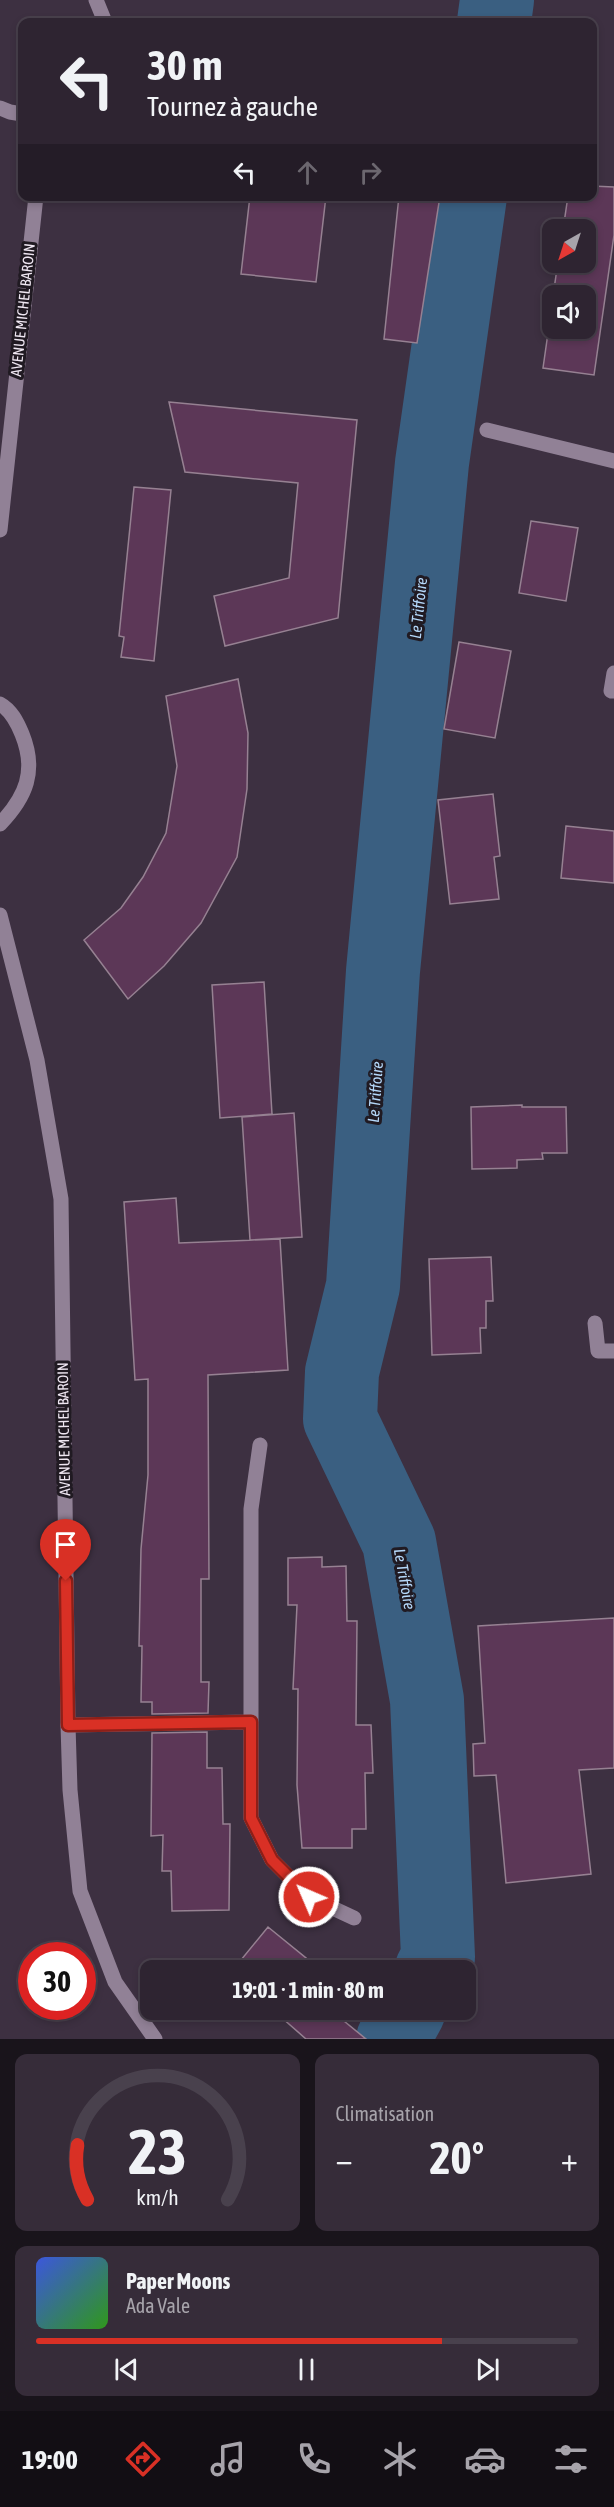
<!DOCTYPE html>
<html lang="fr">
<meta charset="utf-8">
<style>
body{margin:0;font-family:"Asap Condensed",sans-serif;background:#362c39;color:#f1f3f6;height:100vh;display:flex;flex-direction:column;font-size:22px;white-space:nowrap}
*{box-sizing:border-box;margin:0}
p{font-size:20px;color:#a7a4ab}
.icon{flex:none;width:33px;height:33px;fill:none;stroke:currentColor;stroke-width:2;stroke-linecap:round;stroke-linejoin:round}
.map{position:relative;height:2039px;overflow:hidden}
.side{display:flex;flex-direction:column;gap:15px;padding:15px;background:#19141b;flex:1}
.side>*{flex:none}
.guide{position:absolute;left:18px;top:18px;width:579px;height:183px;border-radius:12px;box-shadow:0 3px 9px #0003,0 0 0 2px #49414d;background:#2e2431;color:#f1f3f6;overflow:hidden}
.needle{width:39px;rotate:219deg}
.tools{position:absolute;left:542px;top:219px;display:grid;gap:12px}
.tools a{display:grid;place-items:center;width:54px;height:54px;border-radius:12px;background:#2e2431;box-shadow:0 3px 9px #0003,0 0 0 2px #49414d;font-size:30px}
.speed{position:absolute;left:18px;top:1942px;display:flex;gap:12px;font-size:30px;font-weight:700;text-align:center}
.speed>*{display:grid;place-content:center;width:78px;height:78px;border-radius:50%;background:#2e2431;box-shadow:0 3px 9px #0003,0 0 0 2px #49414d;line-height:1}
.speed .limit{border:9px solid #d22;background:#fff;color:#111}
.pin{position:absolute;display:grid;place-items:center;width:51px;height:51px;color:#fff;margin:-62px -26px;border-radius:50% 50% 50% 0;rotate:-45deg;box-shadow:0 0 6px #0007}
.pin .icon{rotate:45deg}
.me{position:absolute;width:66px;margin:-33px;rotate:315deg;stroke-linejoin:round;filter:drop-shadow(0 0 4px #0008)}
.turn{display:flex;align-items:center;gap:21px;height:126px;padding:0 30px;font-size:27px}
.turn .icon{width:78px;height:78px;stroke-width:2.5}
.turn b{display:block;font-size:42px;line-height:51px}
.lanes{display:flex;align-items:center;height:57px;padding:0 30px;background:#0003;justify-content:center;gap:30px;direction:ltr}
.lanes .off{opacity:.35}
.big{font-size:45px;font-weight:700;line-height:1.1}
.side .tile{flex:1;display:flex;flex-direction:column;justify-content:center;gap:9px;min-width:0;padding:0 21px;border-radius:12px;background:#362c39}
.side .dial{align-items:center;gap:0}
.dial svg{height:156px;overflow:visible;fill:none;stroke:#49414d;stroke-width:7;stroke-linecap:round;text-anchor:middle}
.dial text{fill:#f1f3f6;stroke:none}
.song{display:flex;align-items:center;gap:18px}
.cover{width:72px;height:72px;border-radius:9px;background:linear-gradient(135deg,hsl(230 70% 55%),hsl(110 70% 35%))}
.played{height:6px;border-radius:3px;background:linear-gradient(90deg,#d93025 75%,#49414d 75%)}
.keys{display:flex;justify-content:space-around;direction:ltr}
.heat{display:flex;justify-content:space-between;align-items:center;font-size:33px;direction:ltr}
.side .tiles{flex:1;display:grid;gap:15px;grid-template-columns:1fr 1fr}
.tile:last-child{grid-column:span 2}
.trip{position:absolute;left:140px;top:1960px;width:336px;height:60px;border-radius:12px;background:#2e2431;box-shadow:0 3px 9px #0003,0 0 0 2px #49414d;font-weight:700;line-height:60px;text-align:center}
.dock{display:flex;height:96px;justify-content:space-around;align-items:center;background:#120e14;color:#a7a4ab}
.dock .icon{width:42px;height:42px}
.dock .on{color:#d93025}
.dock b{font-size:27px;color:#f1f3f6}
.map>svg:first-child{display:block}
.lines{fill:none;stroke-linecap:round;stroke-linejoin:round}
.river{stroke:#3a5f81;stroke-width:74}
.building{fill:#5c3757;stroke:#968192;stroke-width:1.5}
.street{stroke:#918196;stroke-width:15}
.secondary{stroke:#918196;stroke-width:15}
.route-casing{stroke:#8d1f18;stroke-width:15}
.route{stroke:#d93025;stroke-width:10}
.labels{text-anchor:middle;stroke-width:6;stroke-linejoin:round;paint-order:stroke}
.street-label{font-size:15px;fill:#efe7f2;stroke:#201a22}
.water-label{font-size:16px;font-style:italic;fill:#b4d7f9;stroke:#201a22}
</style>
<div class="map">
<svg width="614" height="2039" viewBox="0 0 614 2039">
<rect width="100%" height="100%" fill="#3d3041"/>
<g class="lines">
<path class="river" d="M494,22L497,0
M431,1971L438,1957L427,1700L399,1542L340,1419L342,1372L363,1286L383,971L432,463L470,196
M393,2039L409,2010"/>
</g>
<path class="building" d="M592,186L614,187V235L594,375L543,368L552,305V328H585V296H553L558,262H585V230H563L568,196H592Z
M250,196H326L316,282L241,274Z
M399,196H440L417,343L384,339Z
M169,402L357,420L338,618L225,646L214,596L289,578L298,483L185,472Z
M134,487L171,490L154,661L121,657L124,637L119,636Z
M531,521L578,528L566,601L519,593Z
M459,642L511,651L495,738L444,729Z
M238,679L248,733L247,789L237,857L201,923L164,966L128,999L84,940L121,908L143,877L166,833L177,766L166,696Z
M493,794L500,856L494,857L499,899L450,904L438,800Z
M566,826L614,831V883L561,878Z
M264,982L272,1114L220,1118L212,985Z
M522,1105V1107H566L567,1153H542L543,1159L517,1160V1168L472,1169L471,1107Z
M294,1113L302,1237L250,1240L242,1117Z
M176,1198L179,1243L280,1239L288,1370L208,1375L209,1579H201V1682H209L208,1713L152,1714V1702H141L142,1646H139L141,1549L148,1475V1379L135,1380L124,1202Z
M491,1257L493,1301H486V1328H480L481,1353L432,1355L429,1259Z
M322,1557V1567L346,1566L347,1621H357L356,1725H371L373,1773H365L366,1829H352V1848H302L297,1785L298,1689H293L297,1605H288V1558Z
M614,1618V1768L579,1770L591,1874L506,1883L496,1775L474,1776L473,1744L485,1743L478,1626Z
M207,1732V1768H222L223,1824H230L229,1910L172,1911L171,1871H162L163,1835L151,1836L152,1733Z
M268,1927L306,1958L301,1965L309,1971H232Z
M273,2010H334L333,2012L366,2039H306Z"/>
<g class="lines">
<path class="street" d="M487,430L614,461
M614,673L611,691H614
M595,1323L598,1351H614
M260,1445L251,1509V1818L272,1860L309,1897L354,1918
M68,1725L251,1722"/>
<path class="secondary" d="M96,0L105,22
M0,108L10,112L22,114
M0,530L36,196
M0,704C11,710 17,722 22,734C37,771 26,797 0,824
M0,915L37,1060L61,1199L68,1725L70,1790L80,1891L115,1982L155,2039"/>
</g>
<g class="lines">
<g class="route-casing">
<path id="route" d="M66,1581L68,1725L251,1722V1818L272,1860L309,1897"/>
</g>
<use href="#route" class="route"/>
</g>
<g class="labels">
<g class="street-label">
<text transform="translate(23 310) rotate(-84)" y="5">AVENUE MICHEL BAROIN</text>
<text transform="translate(64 1429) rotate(-91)" y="5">AVENUE MICHEL BAROIN</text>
</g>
<g class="water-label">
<text transform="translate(418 608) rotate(-84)" y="6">Le Triffoire</text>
<text transform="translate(375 1092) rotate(-86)" y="6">Le Triffoire</text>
<text transform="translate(405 1579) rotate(80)" y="6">Le Triffoire</text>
</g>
</g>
</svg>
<div class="tools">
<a><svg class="needle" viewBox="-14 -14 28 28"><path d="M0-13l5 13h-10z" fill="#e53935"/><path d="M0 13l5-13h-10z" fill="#a7a4ab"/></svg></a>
<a><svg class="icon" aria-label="sound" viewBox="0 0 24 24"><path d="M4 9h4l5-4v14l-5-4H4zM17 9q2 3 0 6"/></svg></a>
</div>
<div class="speed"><div class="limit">30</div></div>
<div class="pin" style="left:66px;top:1581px;background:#d93025"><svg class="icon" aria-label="arrive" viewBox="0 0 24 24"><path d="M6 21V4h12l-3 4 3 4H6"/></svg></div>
<svg class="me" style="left:309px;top:1897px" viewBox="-20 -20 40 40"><circle r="17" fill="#d93025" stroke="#fff" stroke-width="3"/><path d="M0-11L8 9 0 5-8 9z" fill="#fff"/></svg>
<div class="trip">19:01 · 1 min · 80 m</div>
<div class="guide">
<div class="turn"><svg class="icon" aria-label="left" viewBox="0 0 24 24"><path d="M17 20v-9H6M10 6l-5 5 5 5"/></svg><div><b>30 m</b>Tournez à gauche</div></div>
<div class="lanes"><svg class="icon" aria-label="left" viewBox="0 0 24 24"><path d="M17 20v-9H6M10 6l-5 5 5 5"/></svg><svg class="icon off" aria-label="ahead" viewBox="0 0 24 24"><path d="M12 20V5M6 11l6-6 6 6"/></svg><svg class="icon off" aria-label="right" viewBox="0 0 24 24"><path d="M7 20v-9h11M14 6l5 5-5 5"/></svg></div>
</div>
</div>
<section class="side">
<div class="tiles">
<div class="tile dial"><svg viewBox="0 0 100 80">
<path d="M14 69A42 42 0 1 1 86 69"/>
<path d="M14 69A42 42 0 0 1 9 41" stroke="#d93025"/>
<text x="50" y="56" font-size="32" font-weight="700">23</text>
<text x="50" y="72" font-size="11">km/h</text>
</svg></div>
<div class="tile"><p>Climatisation</p>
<div class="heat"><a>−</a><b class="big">20°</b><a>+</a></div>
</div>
<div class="tile">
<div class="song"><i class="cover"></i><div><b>Paper Moons</b><p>Ada Vale</p></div></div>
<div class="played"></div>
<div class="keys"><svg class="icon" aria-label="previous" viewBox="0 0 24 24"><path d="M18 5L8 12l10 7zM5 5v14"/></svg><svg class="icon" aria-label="pause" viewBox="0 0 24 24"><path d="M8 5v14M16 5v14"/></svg><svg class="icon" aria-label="next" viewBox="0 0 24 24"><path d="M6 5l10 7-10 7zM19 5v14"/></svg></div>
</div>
</div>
</section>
<nav class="dock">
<b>19:00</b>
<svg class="icon on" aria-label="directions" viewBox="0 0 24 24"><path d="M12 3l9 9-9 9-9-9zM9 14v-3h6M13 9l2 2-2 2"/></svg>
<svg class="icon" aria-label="music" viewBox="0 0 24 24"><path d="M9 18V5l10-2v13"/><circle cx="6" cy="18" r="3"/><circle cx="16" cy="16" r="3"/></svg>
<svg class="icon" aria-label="phone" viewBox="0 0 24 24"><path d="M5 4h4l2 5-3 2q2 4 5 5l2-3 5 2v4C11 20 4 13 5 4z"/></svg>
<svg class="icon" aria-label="climate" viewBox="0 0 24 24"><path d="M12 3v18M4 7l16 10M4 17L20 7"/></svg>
<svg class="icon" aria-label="car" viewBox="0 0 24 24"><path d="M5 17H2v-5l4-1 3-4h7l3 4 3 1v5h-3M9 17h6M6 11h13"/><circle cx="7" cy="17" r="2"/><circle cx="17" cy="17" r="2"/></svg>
<svg class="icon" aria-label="filters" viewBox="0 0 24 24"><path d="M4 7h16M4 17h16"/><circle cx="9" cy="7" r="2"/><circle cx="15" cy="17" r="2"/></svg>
</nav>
